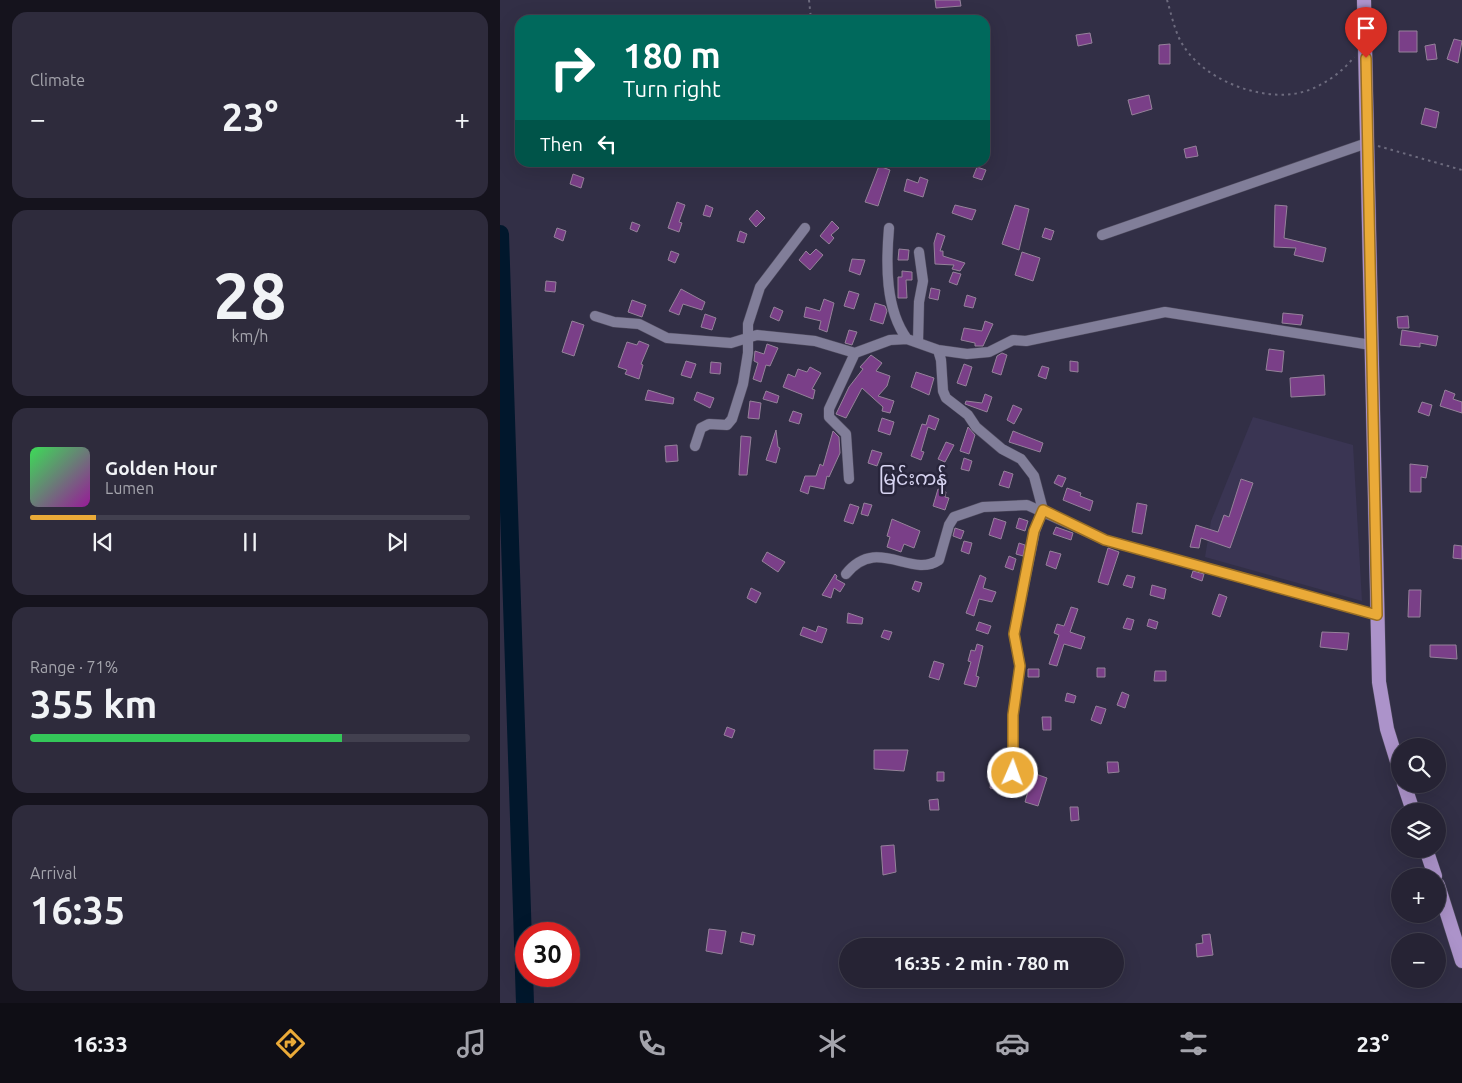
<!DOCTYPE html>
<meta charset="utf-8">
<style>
body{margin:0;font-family:Ubuntu,"Noto Sans Myanmar",sans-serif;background:#2e2b3c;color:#f1f3f6;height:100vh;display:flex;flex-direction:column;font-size:19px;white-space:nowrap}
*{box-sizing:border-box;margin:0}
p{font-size:16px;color:#a4a4ac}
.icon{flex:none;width:28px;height:28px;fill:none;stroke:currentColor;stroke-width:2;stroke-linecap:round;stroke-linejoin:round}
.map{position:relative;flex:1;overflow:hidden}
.side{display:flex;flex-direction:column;gap:12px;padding:12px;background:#15131d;width:500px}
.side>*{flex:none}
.banner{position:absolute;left:15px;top:15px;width:475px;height:152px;border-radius:15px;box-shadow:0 5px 20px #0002,0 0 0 1px #42404f;background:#00695c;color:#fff;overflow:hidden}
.fabs{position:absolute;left:891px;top:738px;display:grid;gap:10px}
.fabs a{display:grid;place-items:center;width:55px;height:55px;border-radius:50%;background:#262334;box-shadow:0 5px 20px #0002,0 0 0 1px #42404f;font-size:25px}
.speed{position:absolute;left:15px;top:922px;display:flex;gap:10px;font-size:25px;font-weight:700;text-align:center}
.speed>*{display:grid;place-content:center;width:65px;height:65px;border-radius:50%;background:#262334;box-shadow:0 5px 20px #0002,0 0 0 1px #42404f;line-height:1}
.speed .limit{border:8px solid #d22;background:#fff;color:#111}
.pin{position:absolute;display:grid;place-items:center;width:42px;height:42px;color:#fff;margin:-51px -21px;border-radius:50% 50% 50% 0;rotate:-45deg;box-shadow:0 0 5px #0007}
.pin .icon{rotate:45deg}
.me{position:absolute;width:55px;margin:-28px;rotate:2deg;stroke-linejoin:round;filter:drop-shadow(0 0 4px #0008)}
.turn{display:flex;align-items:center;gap:18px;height:105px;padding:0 25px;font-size:22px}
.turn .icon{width:65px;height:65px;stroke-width:2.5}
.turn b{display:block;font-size:35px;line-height:42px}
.then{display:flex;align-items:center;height:48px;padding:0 25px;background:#0003;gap:10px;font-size:19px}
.big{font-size:38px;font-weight:700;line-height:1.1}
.side .tile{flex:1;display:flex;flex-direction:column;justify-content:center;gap:8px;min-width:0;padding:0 18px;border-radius:15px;background:#2e2b3c}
.side .dial{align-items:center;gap:0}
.dial b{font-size:65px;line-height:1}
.song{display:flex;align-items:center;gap:15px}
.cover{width:60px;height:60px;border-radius:8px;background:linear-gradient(135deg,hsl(130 70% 55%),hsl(300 70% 35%))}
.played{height:5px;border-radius:2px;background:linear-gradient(90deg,#eaaa38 15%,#42404f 15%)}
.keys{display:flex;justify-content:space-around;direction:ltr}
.heat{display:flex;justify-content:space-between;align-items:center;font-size:28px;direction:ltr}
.charge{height:8px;border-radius:4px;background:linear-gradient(90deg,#34c759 71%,#42404f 0)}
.trip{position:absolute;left:339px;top:938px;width:285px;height:50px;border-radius:25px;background:#262334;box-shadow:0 5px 20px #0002,0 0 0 1px #42404f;font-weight:700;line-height:50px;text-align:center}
.menu{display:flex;height:80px;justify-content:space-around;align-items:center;background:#0f0e15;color:#a4a4ac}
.menu .icon{width:35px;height:35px}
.menu .on{color:#eaaa38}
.menu b{font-size:22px;color:#f1f3f6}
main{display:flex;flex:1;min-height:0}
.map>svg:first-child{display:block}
.built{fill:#3a3553}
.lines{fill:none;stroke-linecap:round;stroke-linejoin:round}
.river{stroke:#01172c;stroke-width:18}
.building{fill:#7a3f88;stroke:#95829a}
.minor-casing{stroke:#514d60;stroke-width:11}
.trunk-casing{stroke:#514d60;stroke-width:15}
.path{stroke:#6d6b7e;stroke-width:2;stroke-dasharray:2.5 4;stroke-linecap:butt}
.minor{stroke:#817e99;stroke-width:10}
.trunk{stroke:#ac93ca;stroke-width:14}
.route-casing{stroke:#986e24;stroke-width:12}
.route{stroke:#eaaa38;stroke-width:9}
.labels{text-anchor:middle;stroke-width:5;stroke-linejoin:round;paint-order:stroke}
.quarter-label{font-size:19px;fill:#d7d4f1;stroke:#28253b}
</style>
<main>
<section class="side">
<div class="tile"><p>Climate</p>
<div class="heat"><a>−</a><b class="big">23°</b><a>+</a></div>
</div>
<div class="tile dial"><b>28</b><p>km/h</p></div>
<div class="tile">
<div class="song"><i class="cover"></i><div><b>Golden Hour</b><p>Lumen</p></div></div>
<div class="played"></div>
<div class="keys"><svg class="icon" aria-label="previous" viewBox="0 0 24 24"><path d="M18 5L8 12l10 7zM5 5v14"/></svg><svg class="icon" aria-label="pause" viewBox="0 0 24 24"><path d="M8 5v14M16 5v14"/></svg><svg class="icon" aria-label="next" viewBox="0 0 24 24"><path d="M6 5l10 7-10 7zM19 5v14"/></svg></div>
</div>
<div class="tile"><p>Range · 71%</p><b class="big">355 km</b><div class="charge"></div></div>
<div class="tile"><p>Arrival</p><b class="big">16:35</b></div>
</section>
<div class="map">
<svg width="962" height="1003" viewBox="0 0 962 1003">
<rect width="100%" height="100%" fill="#322f46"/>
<path class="built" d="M753,417L853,445L862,601L705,557L711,521Z"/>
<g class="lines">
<path class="river" d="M0,234L25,1003"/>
</g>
<path class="building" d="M435,0H460L461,6L436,8Z
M899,31H917V52H899Z
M590,33L592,43L578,46L576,35Z
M954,39L962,41L958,63L947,59Z
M670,44V64H659V45Z
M935,44L937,59L927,60L925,46Z
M649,95L652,109L632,115L628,100Z
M925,108L939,112L936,128L921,124Z
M696,146L698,156L686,158L684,149Z
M379,166L390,170L378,206L365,202Z
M477,167L486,170L482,180L473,177Z
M73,174L84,178L81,188L70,184Z
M420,177L428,180L423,197L404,191L407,179L418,183Z
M177,202L185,205L179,222L182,223L179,232L168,228Z
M206,205L213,208L210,217L203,215Z
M455,205L476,210L472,220L452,213Z
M515,205L529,209L519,250L502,244Z
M775,205L787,206L784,238L826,248L823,262L794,255L796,248L774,247Z
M257,210L265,218L256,227L249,219Z
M332,221L339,228L331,235L334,238L329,244L320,236Z
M132,222L140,225L137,232L130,229Z
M57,228L66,231L63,241L54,237Z
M545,228L554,231L551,240L542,237Z
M240,231L247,234L244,243L237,241Z
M437,233L445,236L440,251H443V256L465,263L460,271L452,269L454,265L435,264L434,243Z
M316,249L323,255L310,270L299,260L306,251L310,255Z
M399,249L409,250L408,260H398Z
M171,251L179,254L175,263L168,260Z
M522,252L540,258L533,281L515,275Z
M352,259L365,260L360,275L349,271Z
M402,271L412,272V280H406L407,298H398V277H402Z
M453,272L461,274L457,285L449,282Z
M46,281L56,282L55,292L45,291Z
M431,288L440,290L438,300L429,298Z
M181,289L205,302L202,310L183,304L179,315L169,311Z
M349,291L359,294L354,309L344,306Z
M467,295L476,298L473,308L464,306Z
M324,299L334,303L327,332L319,329L321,321L304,317L306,307L320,311Z
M132,300L146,305L142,317L128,312Z
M375,303L385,306L387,311L383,324L370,320Z
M274,307L283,311L279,321L270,317Z
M783,313L803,315L801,325L782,323Z
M205,314L216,318L212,330L201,327Z
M908,316L909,328H898L897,317Z
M72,321L84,325L74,356L62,352Z
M485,321L493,324L483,346H475V343L461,340L464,328L482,331Z
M349,330L357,332L352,345L345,343Z
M902,330L938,336L936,346L920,343V347L900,345Z
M139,341L149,345L141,364L143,365L139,379L125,374L127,370L118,367L127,342L137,345Z
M267,344L278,348L270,366L266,365L261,382L253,379L258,363L254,361L255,351L264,354Z
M769,349L784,351L782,372L766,370Z
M502,353L507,355L501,375L492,372L497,356Z
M371,355L382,363L376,371L390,376L387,386L378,396L394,401L390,413L382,411L383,407L362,388L346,418L336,414L349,387L363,369L360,367Z
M186,361L196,364L191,378L181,375Z
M570,361L578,362V372L570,371Z
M211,362L221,363L220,374L210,373Z
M464,364L472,367L466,386L457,383Z
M542,366L549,368L546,379L538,376Z
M310,367L321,373L312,389L315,390L313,399L283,387L288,374L295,377L298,369L307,372Z
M416,372L434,378L429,395L411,387Z
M824,375L825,395L791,397L790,378Z
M148,390L174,398L173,404L145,400Z
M945,390L955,394L953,399L962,402V413L940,406Z
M266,391L279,396L277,403L263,399Z
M197,392L214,398L210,408L194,400Z
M485,394L492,397L487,412L465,404L466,401L482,403Z
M250,401L261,403L259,419L248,418Z
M922,402L932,405L929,416L918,412Z
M513,405L522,409L514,424L507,420Z
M293,411L302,414L299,424L289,421Z
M429,415L439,419L435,430L428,427L421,451L424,452L421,460L411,456L422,424L426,425Z
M382,418L394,422L390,435L378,431Z
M468,427L475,435L469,454L460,451Z
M276,430L278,447L280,448L276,463L266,460Z
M333,431L339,437L340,453L329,477L327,476L324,489L310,486L308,494L300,491L305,476H316L320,464L323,466Z
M513,431L543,443L540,452L509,442Z
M241,436L251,437L247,475H239Z
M446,442L454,445L445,462L438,459Z
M177,445L178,461L166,462L165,446Z
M372,450L382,453L377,466L368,463Z
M464,458L472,461L469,471L461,469Z
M910,464L928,466L926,478L921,477V492H910Z
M504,471L513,474L509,488L499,485Z
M558,475L566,478L562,487L554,483Z
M741,479L753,483L730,548L701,538L699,548L690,547L696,525L718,532L724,515L729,517Z
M567,488L581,493L580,496L593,501L590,511L563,500Z
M438,489L446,492L445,497L449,498L445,510L433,506Z
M364,503L372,505L368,516L361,514Z
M637,503L647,505L642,534L632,532Z
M350,504L359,507L353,524L344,521Z
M494,518L506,522L501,539L489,535Z
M519,518L528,521L525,531L516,528Z
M392,519L420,531L414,548L404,544L401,552L387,547L390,537L387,536Z
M556,527L573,533L571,540L553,534Z
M455,528L464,531L461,539L453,536Z
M464,541L472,543L469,554L461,551Z
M519,543L525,545L523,556L516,554Z
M954,545L962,546V559L953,558Z
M608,548L619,552L608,585L598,582Z
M550,551L561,554L556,569L546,565Z
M267,552L285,562L278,572L262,561Z
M509,556L516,559L513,570L505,567Z
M693,571L704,574L702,581L691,577Z
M335,574L337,576L336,579L345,584L340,592L334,588L331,598L322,595Z
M480,575L486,578L483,588L496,592L492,602L479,599L474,616L466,613Z
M627,575L635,577L632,588L623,585Z
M415,581L422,583L419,592L412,589Z
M652,585L666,589L664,599L650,595Z
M251,588L261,593L256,603L247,598Z
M909,590H921L920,617H908Z
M719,594L727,597L720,617L712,614Z
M571,607L578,609L570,632L585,637L581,649L564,644L557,666L549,664L559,635L554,633L557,624L564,626Z
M348,613L363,618L362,624L347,623Z
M627,618L634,620L631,630L623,628Z
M649,619L658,622L656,629L647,626Z
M479,622L491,626L488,634L476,630Z
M318,626L327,629L322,643L300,635L303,627L316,632Z
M384,630L392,632L389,640L381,637Z
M822,632L849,633L847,650L820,647Z
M477,644L483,646L476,676L479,677L476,687L464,684L471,662L468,661L471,650L475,651Z
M930,645H956L957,659L930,657Z
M434,661L444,664L439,680L429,677Z
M597,668H605V677H597Z
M528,669H539V677H528Z
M655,671H666V681H654Z
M622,692L629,695L625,708L617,705Z
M567,693L576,696L574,703L565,701Z
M596,706L606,709L601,724L591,720Z
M542,717H551V730H543Z
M227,727L235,730L232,738L224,735Z
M374,750H408L404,771L374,769Z
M607,762H618L619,772L608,773Z
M437,772H444V781H437Z
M533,773L547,778L538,806L525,802Z
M491,780L502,782L501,790L490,788Z
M438,799L439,810H430L429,800Z
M570,807H578L579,820L571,821Z
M394,845L396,872L383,875L381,846Z
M209,929L226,931L222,954L206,951Z
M242,932L255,935L253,945L240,942Z
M710,934L713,955L697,957L696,944L703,943L702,935Z"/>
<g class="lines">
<g class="minor-casing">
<path id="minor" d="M389,228C386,263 385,309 407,339
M602,235L867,143
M95,316L114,322L139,324L167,338L231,343L257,335L315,341L355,353L390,340L407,339L438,350L467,354L489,352L513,340L526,341L665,312L871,345
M418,342L419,302L423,281L419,252
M438,350L441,360L443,391L446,398L468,415L476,427L502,449L521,459L534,476L543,510L535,531L514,634L520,665L513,715V773
M195,446L201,428L209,424L227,425L232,419L243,384L248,353V324L260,287L305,228
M349,479L346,434L329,417V409L355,353
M346,574C377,535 411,579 439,560L449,525L454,517L483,507L527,505L605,540L877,615"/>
</g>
<g class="trunk-casing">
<path id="trunk" d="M864,0L879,682L887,729L900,771
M904,784L913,811
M926,849L935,876
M938,885L962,961"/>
</g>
<path class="path" d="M309,0L311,19
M667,0C671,13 674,28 680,40C699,77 753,99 793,94C816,91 840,75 854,57
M878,146L962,170"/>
<use href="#minor" class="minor"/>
<use href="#trunk" class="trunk"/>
</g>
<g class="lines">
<g class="route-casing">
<path id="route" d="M513,773V715L520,666L514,634L534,531L543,510L605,540L877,615L866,58"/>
</g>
<use href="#route" class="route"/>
</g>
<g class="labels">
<g class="quarter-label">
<text x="413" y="485">မြင်းကန်</text>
</g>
</g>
</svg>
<div class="fabs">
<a><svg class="icon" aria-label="search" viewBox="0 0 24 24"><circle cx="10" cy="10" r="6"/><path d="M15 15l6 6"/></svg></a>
<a><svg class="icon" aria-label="layers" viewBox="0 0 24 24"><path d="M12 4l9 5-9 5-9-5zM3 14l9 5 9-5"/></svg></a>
<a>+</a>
<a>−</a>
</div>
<div class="speed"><div class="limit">30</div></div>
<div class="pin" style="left:866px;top:58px;background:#d93025"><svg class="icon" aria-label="arrive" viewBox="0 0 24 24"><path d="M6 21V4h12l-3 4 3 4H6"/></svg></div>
<svg class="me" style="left:513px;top:773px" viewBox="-20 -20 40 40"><circle r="17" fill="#eaaa38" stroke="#fff" stroke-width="3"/><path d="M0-11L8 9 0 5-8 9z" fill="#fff"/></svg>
<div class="trip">16:35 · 2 min · 780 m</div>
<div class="banner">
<div class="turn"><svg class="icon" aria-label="right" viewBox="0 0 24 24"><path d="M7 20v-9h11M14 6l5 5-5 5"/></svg><div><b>180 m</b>Turn right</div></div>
<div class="then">Then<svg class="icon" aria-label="left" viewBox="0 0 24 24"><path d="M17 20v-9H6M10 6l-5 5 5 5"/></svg></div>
</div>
</div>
</main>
<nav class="menu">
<b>16:33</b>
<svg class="icon on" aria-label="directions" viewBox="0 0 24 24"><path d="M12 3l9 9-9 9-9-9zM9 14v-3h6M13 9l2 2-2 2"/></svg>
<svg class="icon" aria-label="music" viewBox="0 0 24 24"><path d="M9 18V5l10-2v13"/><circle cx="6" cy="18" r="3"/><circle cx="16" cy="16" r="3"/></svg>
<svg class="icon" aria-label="phone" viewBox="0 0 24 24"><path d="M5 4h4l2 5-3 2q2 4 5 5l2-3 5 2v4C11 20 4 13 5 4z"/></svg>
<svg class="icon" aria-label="climate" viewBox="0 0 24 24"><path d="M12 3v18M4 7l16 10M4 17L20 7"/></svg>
<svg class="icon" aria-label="car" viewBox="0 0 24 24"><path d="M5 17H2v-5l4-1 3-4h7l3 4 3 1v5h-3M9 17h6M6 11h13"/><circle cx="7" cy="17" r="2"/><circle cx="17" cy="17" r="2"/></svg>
<svg class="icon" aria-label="filters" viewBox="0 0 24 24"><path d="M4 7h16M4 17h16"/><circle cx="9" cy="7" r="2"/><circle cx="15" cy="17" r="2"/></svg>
<b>23°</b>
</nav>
